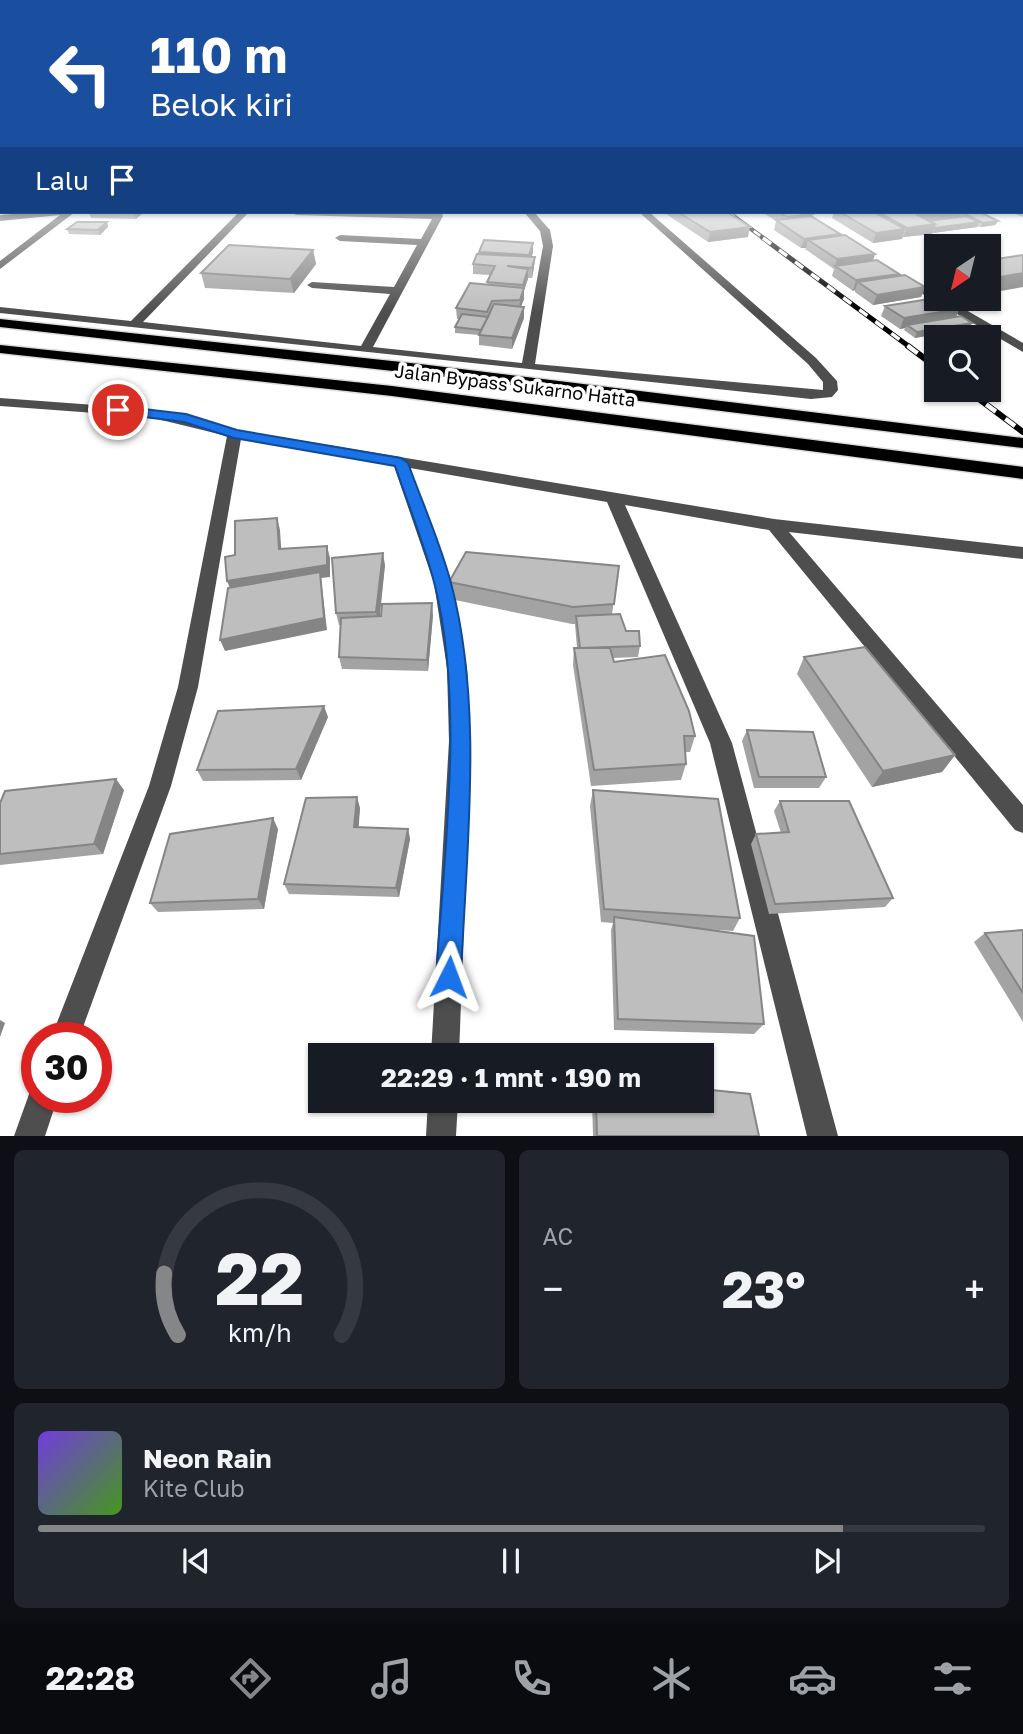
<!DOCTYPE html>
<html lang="id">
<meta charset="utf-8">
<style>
body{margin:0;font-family:"Golos Text",sans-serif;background:#20242c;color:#f1f3f6;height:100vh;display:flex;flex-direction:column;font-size:26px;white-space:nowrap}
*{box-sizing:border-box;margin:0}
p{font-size:23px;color:#9ea1a6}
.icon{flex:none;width:38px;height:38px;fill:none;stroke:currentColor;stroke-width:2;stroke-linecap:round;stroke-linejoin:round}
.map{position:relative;height:1136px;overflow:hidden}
.sheet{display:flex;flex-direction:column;gap:14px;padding:14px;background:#0d0f14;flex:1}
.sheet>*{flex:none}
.top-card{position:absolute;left:0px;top:0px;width:1024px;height:214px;box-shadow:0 2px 5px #0004;background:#1a4fa0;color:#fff;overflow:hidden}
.needle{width:46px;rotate:215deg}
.controls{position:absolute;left:924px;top:234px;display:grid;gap:14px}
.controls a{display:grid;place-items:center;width:77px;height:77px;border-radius:0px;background:#171b24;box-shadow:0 2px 5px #0004;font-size:35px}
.speed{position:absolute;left:21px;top:1022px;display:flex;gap:14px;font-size:35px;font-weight:700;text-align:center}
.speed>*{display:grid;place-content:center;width:91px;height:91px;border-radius:50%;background:#171b24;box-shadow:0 2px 5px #0004;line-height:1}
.speed .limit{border:10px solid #d22;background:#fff;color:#111}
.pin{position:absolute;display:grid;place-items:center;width:60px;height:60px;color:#fff;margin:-30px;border:4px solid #fff;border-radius:50%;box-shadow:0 2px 7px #0007}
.me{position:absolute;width:77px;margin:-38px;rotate:3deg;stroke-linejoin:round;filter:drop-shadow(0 0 5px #0008)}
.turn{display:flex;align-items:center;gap:24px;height:147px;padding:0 35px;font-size:32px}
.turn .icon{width:91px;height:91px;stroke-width:2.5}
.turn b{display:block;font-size:49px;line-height:60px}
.then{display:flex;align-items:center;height:66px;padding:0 35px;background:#0003;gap:14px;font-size:26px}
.big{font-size:52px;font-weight:700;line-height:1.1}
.sheet .widget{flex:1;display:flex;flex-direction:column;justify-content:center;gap:10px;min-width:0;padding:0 24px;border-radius:10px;background:#20242c}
.sheet .dial{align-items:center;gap:0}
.dial svg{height:182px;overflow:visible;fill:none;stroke:#363941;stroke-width:7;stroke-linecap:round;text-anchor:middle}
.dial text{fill:#f1f3f6;stroke:none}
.song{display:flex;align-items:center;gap:21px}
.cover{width:84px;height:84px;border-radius:10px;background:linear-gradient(135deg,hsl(260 70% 55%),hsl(100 70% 35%))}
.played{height:7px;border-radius:4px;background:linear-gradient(90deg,#858687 85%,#363941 85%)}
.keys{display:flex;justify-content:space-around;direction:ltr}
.heat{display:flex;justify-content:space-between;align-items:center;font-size:38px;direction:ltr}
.sheet .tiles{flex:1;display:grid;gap:14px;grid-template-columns:1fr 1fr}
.widget:last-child{grid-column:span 2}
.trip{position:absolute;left:308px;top:1043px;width:406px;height:70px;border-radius:0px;background:#171b24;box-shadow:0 2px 5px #0004;font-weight:700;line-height:70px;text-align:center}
.dock{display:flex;height:112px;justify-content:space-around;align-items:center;background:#090b0e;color:#9ea1a6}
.dock .icon{width:49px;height:49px}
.dock .selected{color:#858687}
.dock b{font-size:32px;color:#f1f3f6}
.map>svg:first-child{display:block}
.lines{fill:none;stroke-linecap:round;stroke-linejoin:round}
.highway-casing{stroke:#dbdbdb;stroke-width:3}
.minor{fill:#4e4e4e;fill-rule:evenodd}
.highway{fill:#000;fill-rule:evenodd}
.rail-far2-casing{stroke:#000;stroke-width:4.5}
.rail-far1-casing{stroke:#000;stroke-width:5}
.rail-casing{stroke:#000;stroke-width:6}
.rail-far2{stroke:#fff;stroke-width:2.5;stroke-dasharray:8;stroke-linecap:butt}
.rail-far1{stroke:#fff;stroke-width:3.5;stroke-dasharray:10;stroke-linecap:butt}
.rail{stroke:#fff;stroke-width:4.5;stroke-dasharray:12;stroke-linecap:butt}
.wall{fill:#a3a3a3}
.shaded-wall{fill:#858585}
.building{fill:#bebebe;stroke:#858585;stroke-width:2}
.route{fill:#1a73e8;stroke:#114b97;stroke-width:2}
.labels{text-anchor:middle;stroke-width:7;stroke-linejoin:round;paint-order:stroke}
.far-street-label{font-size:18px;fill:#000;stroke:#fff}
</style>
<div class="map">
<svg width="1023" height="1136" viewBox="0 0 1023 1136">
<rect width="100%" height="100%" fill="#fff"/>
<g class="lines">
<g class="highway-casing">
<path id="highway" d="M0,319L420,364L1023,438V448L420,374L0,327Z
M0,345L392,386L1023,467V479L392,396L0,353Z"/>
</g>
<path class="minor" d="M0,167H2L0,172Z
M38,212H75L0,269V261L60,215L0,221V215Z
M239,212H249L143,322L361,346L390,294L312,288L307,285L312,282L394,287L417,245L340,241L335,238L340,235L421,239L432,219L296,215L291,212H441L443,216L373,347L522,363L543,246L540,231L524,212H534L550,230L553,246L535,364L823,390V382L808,364L639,212H649L816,358L837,381L838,390L832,397L811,399L0,313V307L131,321Z
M904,276L936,293V299H947L1023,343V352L900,281V277Z
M0,398L149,409L237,430L774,519L1023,547V559L789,532L1023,805V833L1015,830L769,530L625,505L732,743L838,1136H807L710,743L607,502L410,468L452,583L467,668L471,741L459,1055H431L449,741L447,668L434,583L394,466L241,439L198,687L171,786L79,1038H51L149,786L178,687L227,436L149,417L0,406Z
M37,1085V1097H58L45,1136H14L32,1086Z
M428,1101H458L456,1136H426Z"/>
<use href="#highway" class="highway"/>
<g class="rail-far2-casing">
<path id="rail-far2" d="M728,212L766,240"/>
</g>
<g class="rail-far1-casing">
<path id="rail-far1" d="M763,238L911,348"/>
</g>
<g class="rail-casing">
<path id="rail" d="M908,346L936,367
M967,390L1023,432"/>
</g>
<use href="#rail-far2" class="rail-far2"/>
<use href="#rail-far1" class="rail-far1"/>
<use href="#rail" class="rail"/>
</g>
<path class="wall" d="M1022,184H1023V217L1010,212H1022Z
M89,212H144L136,219L91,218Z
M664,212H727L748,237L708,242L672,218Z
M762,212H809L812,214V216L840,234L839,235L873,260L898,276L925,287L921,297L873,305L855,292V290L853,291L832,276L834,269L805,249L806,248H801L774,230L776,221Z
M834,212H980L998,221L995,225L981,227L978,226L977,227L932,233V234L903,237L902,239L873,243L832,218Z
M107,222L108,227L100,235L69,234L67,229Z
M533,243L531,257H535L534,267L532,278H528L524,290V299L521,307L524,318L512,349L479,345V335L455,333V327L459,319H457L456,308L487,285L490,275L473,274V264L479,254V252Z
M313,250L316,264L294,293L205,288L201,273Z
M936,275V285L933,283Z
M885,306L959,309L956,317L969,328L915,338L904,330L905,328L900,329L881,316Z
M385,565L379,616L433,615L428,671L342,669L339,657L340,625H339L336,613Z
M619,566L612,614L626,631L640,646L638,657L613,658L614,662L695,736L690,752H685L686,764L681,780L591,786L573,665L574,648H577L575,624H572L450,599L449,582Z
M804,657L955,755L942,772L872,787L797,674Z
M328,717L301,780L203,781L197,770Z
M747,730L826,777L819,788H754L742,741Z
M124,790L103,854L0,865V803Z
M593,790L740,918L733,931L704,929L764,1024L754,1034L614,1030L611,930L613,923L601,922L590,806Z
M780,801L893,898L885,907L769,914L751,844L756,834L781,833L774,811Z
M360,808L358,827L408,829L410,839L399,897L289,894L284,884Z
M278,829L264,909L158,912L150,903Z
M1023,930V1022L974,942L985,933Z
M592,1101H702L759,1136H593Z"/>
<path class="shaded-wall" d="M133,212H144L136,219Z
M939,212H961L959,218L924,223L918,215Z
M998,221L995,225L981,227L983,223Z
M107,222L108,227L100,235L98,230Z
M979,222L977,227L933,233L935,228Z
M935,224L932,234L903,237L907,228Z
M750,227L748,237L708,242L710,232Z
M905,229L902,239L873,243L876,233Z
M840,234L837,243L808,240L806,248H801L804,239Z
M533,243V253L529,265V255Z
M313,250L316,264L294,293L290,279Z
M875,254L872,264L835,266L837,259Z
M535,257L534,267L532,278V268Z
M528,269V279L524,290V299L519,311L520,300L523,293V285Z
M1023,273V287L989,293V279Z
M899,274L895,284L858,282L855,290L853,291L856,280Z
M925,287L921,297L873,305L877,295Z
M524,307V318L512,349V338Z
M959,309L955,320L907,325L905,328L900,329L904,318Z
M972,323L969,328L915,338L917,332Z
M277,518L280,530L282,561L279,549Z
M327,546L330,558V577L321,578L327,630L225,651L220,640L232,593L227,581Z
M383,553L385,565L379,624L376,612Z
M432,603L433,615L428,671L427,660Z
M324,706L328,717L301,780L296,769Z
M955,755L942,772L872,787L883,771Z
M116,779L124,790L103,854L94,844Z
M357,797L360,808L358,837L354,827Z
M273,818L278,829L264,909L258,899Z
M408,829L410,839L399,897L396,888Z
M0,1020L5,1023L0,1037Z"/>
<path class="building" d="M1022,184H1023V201H1022Z
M678,212H727L750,227L710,232Z
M778,212H809L812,214L787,217Z
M840,212H874L905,229L876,233Z
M878,212H939L918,215L935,224L907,228Z
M961,212H980L998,221L983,223Z
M811,216L840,234L804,239L776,220Z
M966,216L979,222L935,228H934L935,224L929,221Z
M77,222H107L98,230L67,229Z
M845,235L875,254L837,259L808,240Z
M484,240L533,243L529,255L479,252Z
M229,245L313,250L290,279L201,273Z
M477,254L535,257L532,268L507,266L528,269L523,285L487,282L495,266L473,264Z
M1023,255V273L989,279V260Z
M877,260L899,274L856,280L835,266Z
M905,275L925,287L877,295L858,282Z
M470,283L524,288L520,300L492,301L487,312L456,308Z
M936,298V299H943L959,309L904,318L885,306Z
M494,304L524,307L512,338L479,335Z
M462,314L488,317L481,330L455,327Z
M961,316L972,323L917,332L907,325Z
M277,518L279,549L327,546V565L227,581L225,557L235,555V521Z
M466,552L619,566L614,604L573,607L449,582Z
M383,553L376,612L336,613L332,558Z
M320,572L324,618L220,640L228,588Z
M432,603L427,660L339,657L341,618L381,616L382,604Z
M620,614L626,631H639L640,646L580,648L576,616Z
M865,647L955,755L883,771L804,657Z
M574,648H610L614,662L665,655L689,711L695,736H684L686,764L594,770Z
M324,706L296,769L197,770L218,711Z
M747,730L813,732L826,777H759Z
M116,779L94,844L0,854V803L5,791Z
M593,790L718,799L740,918L604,909Z
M357,797L354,827L408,829L396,888L284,884L306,798Z
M780,801H849L893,898L775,904L756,834L789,832Z
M273,818L258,899L150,903L170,834Z
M614,917L754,936L764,1024L618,1019Z
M1023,930V993L985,933Z
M702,1089L750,1094L759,1136H597L596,1101H702Z"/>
<linearGradient id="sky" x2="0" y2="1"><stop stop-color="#89aaca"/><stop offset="0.49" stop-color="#fff"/><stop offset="1" stop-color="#fff" stop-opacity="0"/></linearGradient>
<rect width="1023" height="312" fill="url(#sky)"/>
<path class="route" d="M118,406L186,414L237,430L401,458L408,463C422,502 440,542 451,583C484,708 466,849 461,977L457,985L449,989L440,985L436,977C444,854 465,702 434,582C424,543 408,504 395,466L234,438L184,422L113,413L111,410Z"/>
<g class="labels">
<g class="far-street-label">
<text transform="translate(515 386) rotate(7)" y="6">Jalan Bypass Sukarno Hatta</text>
</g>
</g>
</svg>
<div class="controls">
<a><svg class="needle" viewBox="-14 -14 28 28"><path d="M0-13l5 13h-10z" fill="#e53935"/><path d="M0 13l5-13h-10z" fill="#9ea1a6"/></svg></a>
<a><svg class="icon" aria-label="search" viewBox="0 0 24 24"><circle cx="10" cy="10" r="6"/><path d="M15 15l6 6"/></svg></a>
</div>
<div class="speed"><div class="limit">30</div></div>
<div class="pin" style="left:118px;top:410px;background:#d93025"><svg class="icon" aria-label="arrive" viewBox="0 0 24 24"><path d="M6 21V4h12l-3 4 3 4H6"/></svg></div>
<svg class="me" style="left:449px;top:977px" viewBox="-20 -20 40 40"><path d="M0-17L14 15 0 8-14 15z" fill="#1a73e8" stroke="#fff" stroke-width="4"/></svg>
<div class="trip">22:29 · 1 mnt · 190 m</div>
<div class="top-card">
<div class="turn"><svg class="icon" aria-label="left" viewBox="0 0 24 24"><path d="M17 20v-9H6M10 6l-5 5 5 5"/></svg><div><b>110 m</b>Belok kiri</div></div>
<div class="then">Lalu<svg class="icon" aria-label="arrive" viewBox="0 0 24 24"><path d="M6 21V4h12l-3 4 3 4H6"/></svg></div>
</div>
</div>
<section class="sheet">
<div class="tiles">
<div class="widget dial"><svg viewBox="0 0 100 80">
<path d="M14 69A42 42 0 1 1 86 69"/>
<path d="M14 69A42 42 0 0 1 8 42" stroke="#858687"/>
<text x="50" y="56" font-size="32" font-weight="700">22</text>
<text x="50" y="72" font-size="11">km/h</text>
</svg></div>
<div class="widget"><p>AC</p>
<div class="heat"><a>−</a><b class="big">23°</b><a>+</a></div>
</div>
<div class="widget">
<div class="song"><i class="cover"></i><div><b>Neon Rain</b><p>Kite Club</p></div></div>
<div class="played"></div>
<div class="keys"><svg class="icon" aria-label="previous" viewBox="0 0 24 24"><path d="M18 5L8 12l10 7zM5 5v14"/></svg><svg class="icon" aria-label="pause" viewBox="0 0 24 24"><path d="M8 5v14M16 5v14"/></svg><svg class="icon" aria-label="next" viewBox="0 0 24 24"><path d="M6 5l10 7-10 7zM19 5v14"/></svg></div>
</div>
</div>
</section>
<nav class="dock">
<b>22:28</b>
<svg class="icon selected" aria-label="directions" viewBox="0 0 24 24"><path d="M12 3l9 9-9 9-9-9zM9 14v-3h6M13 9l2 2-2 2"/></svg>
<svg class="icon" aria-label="music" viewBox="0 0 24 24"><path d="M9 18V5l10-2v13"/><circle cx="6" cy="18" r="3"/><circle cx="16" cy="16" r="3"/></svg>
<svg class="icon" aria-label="phone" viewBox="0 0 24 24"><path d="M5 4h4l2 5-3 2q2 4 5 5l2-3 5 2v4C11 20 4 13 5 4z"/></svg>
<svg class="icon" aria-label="climate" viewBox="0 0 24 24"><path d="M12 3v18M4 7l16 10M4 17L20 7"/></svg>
<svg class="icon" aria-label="car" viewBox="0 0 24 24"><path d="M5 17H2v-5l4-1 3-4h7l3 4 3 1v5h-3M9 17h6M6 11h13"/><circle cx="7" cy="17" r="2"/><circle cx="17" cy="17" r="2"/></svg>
<svg class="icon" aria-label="filters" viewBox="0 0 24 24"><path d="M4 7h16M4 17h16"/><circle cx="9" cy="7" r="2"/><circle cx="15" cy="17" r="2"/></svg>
</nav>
